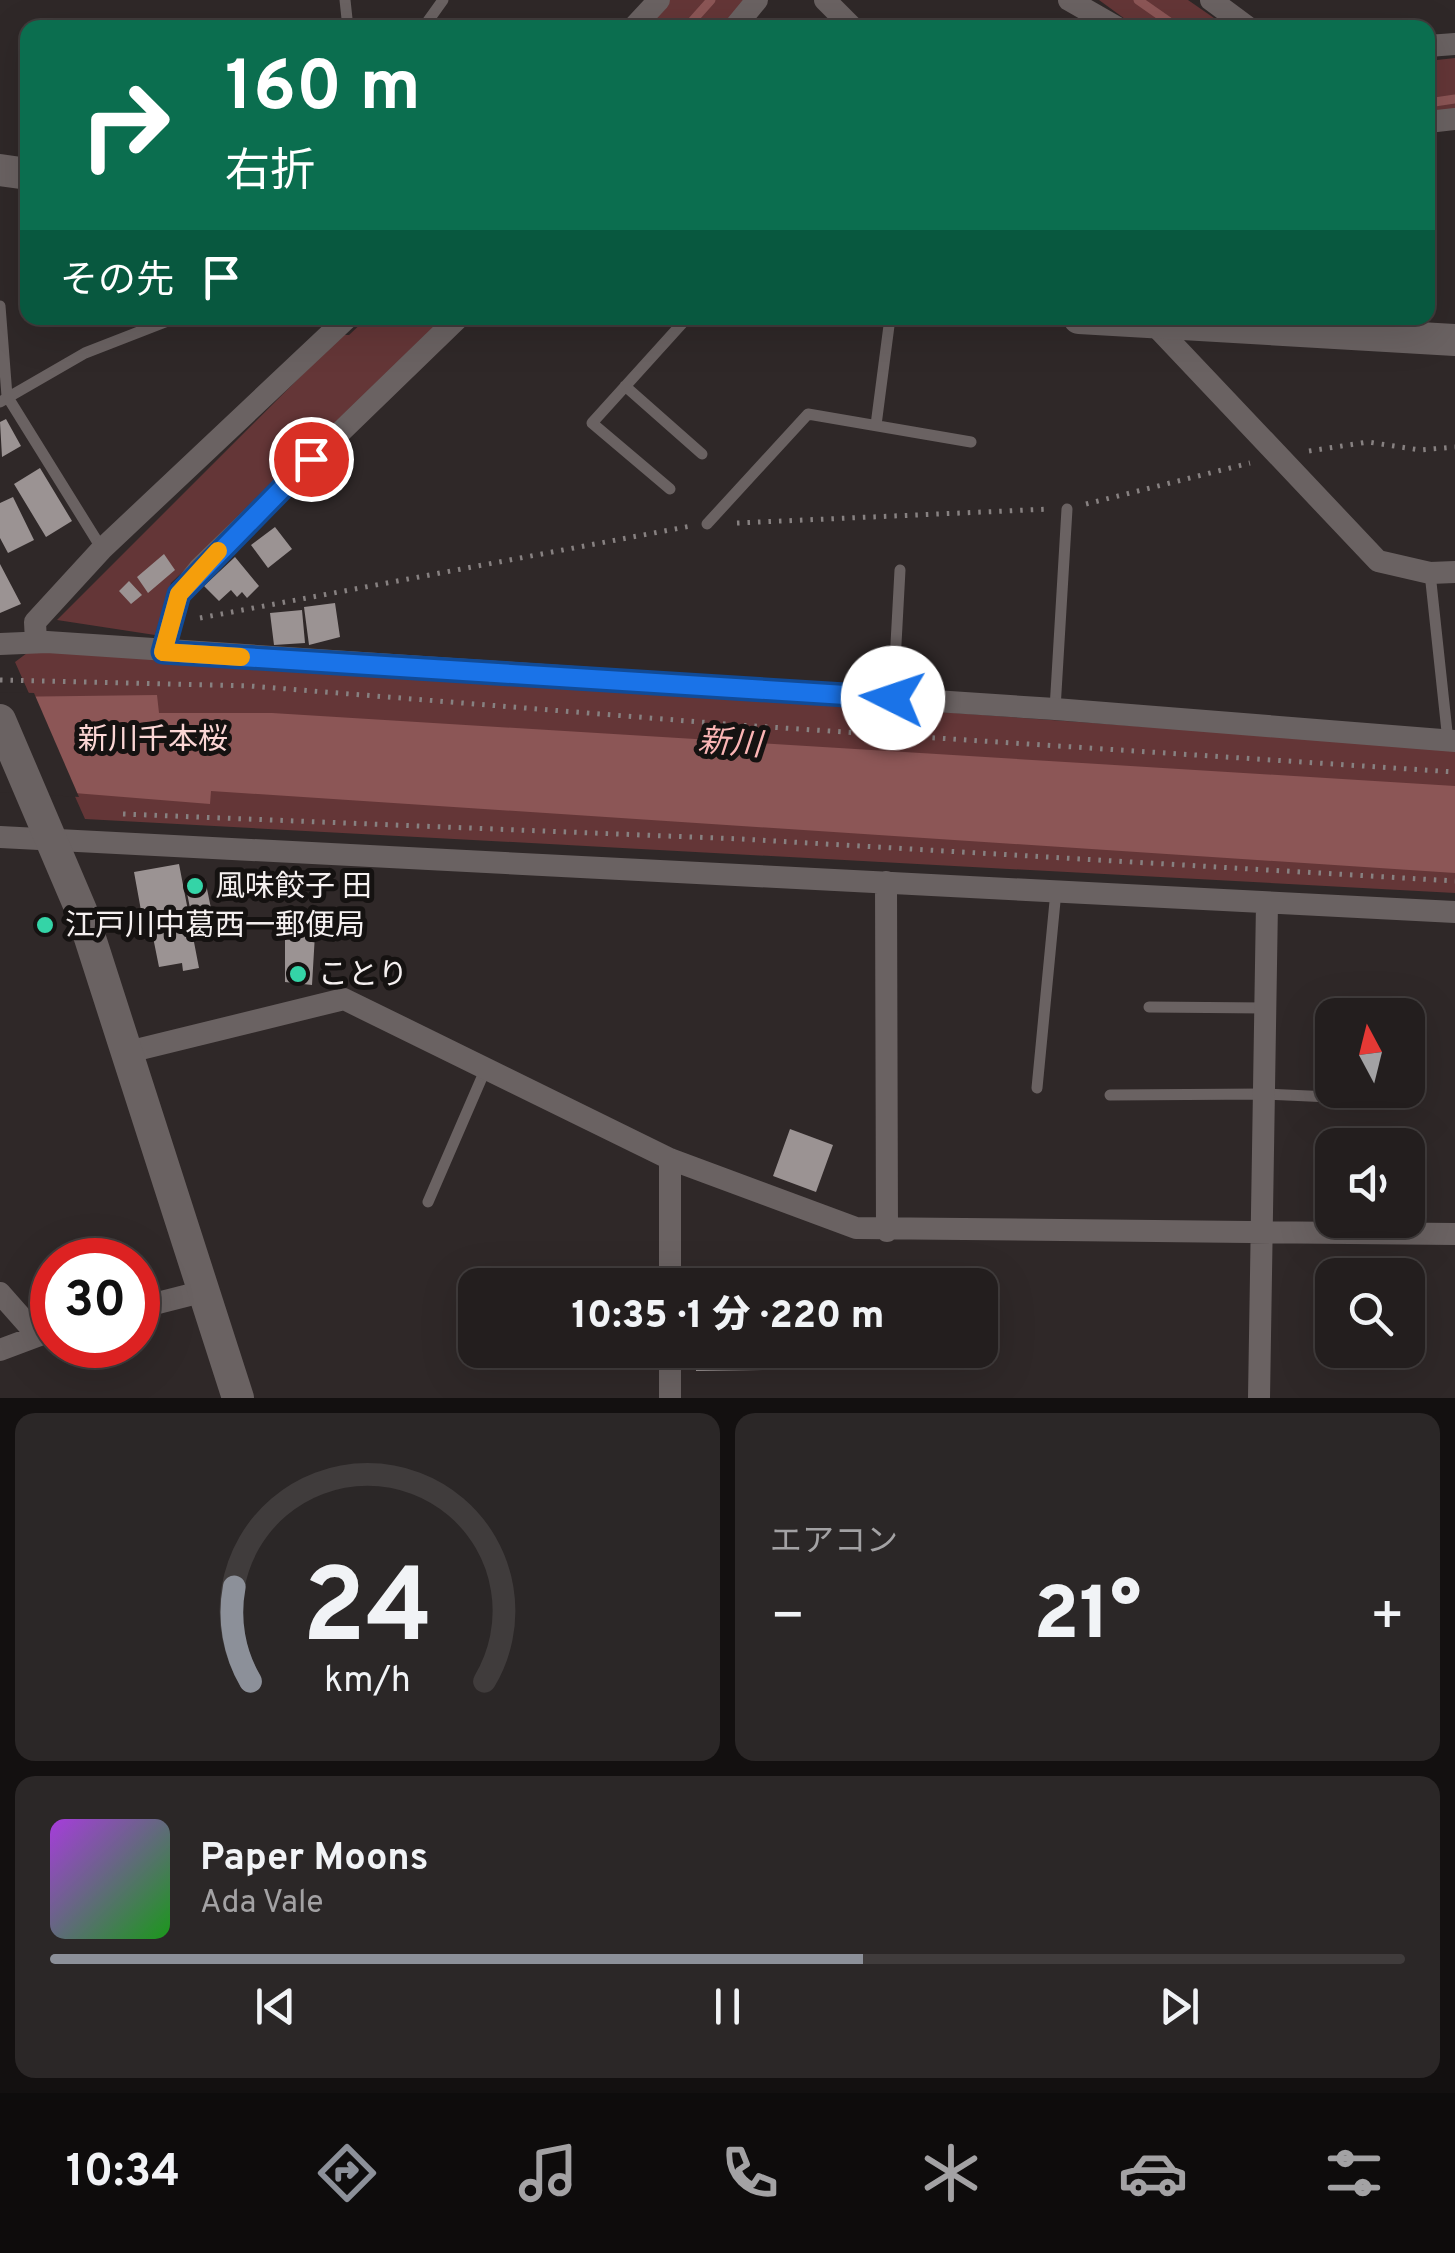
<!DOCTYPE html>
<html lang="ja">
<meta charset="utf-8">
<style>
body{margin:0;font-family:Overpass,"Noto Sans JP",sans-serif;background:#2b2727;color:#f1f3f6;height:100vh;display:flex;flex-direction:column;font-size:38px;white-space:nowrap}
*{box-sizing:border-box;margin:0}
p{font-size:32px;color:#a3a2a4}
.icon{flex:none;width:55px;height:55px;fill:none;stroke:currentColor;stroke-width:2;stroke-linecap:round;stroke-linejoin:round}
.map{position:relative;height:1398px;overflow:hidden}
.sheet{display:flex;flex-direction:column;gap:15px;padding:15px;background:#131010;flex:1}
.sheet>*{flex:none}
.guide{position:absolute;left:20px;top:20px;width:1415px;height:305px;border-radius:20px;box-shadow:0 10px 40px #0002,0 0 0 2px #403c3c;background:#0b6e4f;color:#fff;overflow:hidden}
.needle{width:65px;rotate:353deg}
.fabs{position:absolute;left:1315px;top:998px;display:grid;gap:20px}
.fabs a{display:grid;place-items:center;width:110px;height:110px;border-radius:20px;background:#231e1e;box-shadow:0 10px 40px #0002,0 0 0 2px #403c3c;font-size:50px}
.speed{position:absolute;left:30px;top:1238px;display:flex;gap:20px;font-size:50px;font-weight:700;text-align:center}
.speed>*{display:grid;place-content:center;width:130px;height:130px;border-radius:50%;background:#231e1e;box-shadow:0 10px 40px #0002,0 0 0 2px #403c3c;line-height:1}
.speed .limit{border:15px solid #d22;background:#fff;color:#111}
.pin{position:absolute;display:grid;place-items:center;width:85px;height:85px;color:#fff;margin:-42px;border:5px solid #fff;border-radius:50%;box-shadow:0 2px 10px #0007}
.me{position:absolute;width:110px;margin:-55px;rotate:274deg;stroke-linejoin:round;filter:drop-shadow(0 0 8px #0008)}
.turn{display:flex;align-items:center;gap:35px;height:210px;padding:0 40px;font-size:45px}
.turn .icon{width:130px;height:130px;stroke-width:2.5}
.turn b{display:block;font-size:70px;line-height:85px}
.then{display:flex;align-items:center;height:95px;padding:0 40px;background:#0003;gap:20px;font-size:38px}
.big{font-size:75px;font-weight:800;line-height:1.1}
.sheet .card{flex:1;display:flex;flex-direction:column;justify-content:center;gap:15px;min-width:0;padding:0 35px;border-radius:20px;background:#2b2727}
.sheet .dial{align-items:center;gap:0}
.dial svg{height:260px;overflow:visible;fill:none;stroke:#403c3c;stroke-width:7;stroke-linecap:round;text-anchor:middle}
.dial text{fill:#f1f3f6;stroke:none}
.song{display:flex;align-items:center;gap:30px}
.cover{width:120px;height:120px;border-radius:15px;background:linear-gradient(135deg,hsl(280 70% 55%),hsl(120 70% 35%))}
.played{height:10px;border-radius:5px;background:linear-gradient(90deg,#8c9099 60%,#403c3c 60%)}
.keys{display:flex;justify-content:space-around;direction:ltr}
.heat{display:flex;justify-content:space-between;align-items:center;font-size:55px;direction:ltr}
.sheet .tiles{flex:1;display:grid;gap:15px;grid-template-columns:1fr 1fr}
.card:last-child{grid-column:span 2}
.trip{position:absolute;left:458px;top:1268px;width:540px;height:100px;border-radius:20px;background:#231e1e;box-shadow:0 10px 40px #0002,0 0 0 2px #403c3c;font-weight:800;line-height:100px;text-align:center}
.menu{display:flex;height:160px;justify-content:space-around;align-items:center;background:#0e0c0c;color:#a3a2a4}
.menu .icon{width:70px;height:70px}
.menu .on{color:#8c9099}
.menu b{font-size:45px;color:#f1f3f6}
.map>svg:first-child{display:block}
.green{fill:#643637}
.water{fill:#8c5656}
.pier{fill:#2f2828}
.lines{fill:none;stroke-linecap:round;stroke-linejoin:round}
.stream{stroke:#8c5656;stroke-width:9}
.building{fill:#9b9393}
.path{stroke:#878181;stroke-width:5;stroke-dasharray:2.5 8;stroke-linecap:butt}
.lane{stroke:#6a6262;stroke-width:11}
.street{stroke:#6a6262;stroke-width:22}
.secondary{stroke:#6a6262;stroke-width:32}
.route-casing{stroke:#114b97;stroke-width:25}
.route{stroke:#1a73e8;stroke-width:18}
.slow{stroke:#f59e0b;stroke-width:18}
.poi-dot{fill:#34d4a7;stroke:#151211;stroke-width:4}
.labels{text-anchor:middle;stroke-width:10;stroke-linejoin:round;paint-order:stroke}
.park-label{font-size:30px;fill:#fbd6d5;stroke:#151211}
.poi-label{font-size:30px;fill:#f5f0f0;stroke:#151211;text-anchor:start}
.water-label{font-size:32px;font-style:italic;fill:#fbb5b5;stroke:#151211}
</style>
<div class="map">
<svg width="1455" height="1398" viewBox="0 0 1455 1398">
<rect width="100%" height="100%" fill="#2f2828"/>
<path class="green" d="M670,0H748L724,27L644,28Z
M1099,0H1188L1227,27H1136Z
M1455,58V112L1428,115V61Z
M367,318H448L171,583L155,635L57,620L342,335H349Z
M35,647L1455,749V893L85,819L15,662Z"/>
<path class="water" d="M157,695L159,713H272L1455,786V873L211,791L210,804L0,787V697Z"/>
<path class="pier" d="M0,692L34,693L79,797L0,792Z"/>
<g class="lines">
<path class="stream" d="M1138,0L1178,28
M686,28L711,0
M1428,103L1455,99"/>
</g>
<path class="building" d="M6,419L21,446L2,457L0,422Z
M40,468L72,521L46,537L14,484Z
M13,497L34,540L8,553L0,538V503Z
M275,527L292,549L268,568L251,545Z
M164,554L175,570L148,593L137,577Z
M235,557L259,586L247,598L242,592L237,597L231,590L219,601L204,586Z
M0,564L21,604L0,613Z
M129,581L142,595L131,604L119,591Z
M335,603L340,637L309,645L304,607Z
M302,610L305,643L274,645L270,613Z
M179,864L199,968L183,971L182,963L159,967L153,937L146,938L134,872Z
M205,879L216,933L196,938L185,883Z
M285,934H315L312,985L285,982Z
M790,1129L833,1145L816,1192L773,1176Z
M696,1350H758L763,1370L696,1371Z"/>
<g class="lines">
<path class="path" d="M1309,451L1368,442L1420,450L1455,447
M1086,504L1250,463
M737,523L1050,509
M200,618L691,526
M0,680L250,686L738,725L1455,772
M123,814L741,839L1455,881"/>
<path class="lane" d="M345,0L348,28
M423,28L443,0
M0,306L7,396L102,549
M625,386L702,454
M0,402L85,353L175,318
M876,425L890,318
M670,489L592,423L687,318
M707,524L808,414L971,442
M1430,573L1448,741
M893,699L900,570
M1055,709L1067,509
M1149,1007L1265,1008
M1037,1088L1056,891
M1110,1095L1264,1094L1397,1100
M428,1202L486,1068"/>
<path class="street" d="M825,0L853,28
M1069,0L1118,28
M1211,0L1249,28
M633,28L659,0
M734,28L757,0
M1428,46L1455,44
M1428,122L1455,119
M1149,319L1378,561L1430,573L1455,572
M36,642L35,622L102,549L347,318
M0,644L47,642L1055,709L1455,741
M163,652L179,594L199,569L458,318
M0,837L1455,912
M886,882L887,1231
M128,1052L344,999L670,1159L856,1228L1455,1234
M670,1285V1159
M0,1293L37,1335
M138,1308L201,1292
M0,1350L48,1332
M670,1398V1350
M1259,1398L1267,903"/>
<path class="secondary" d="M0,170L28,174
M1079,318L1455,340
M0,720L81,910L238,1398"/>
</g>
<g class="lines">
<g class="route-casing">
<path id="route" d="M311,459L179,594L163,652L893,698"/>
</g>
<use href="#route" class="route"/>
<path class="slow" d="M218,551L179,594L163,652L241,657"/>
</g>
<g class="poi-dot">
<circle cx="195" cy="886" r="10"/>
<circle cx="45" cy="925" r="10"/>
<circle cx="298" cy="974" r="10"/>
</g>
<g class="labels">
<g class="park-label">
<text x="153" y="749">新川千本桜</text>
</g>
<g class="poi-label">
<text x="215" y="896">風味餃子 田</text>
<text x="65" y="935">江戸川中葛西一郵便局</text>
<text x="318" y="984">ことり</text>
</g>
<g class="water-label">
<text transform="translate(730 742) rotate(4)" y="11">新川</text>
</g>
</g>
</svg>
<div class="fabs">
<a><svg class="needle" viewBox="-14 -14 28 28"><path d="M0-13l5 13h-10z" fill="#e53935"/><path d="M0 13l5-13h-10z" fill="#a3a2a4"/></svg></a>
<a><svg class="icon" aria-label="sound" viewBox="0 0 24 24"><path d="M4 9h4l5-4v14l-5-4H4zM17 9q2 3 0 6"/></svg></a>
<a><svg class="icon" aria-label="search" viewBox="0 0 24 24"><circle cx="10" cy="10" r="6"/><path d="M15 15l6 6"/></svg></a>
</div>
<div class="speed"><div class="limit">30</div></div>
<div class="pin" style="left:311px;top:459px;background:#d93025"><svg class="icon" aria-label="arrive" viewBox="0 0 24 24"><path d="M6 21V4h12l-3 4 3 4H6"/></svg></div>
<svg class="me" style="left:893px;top:698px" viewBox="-20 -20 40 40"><circle r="19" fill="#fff"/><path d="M0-13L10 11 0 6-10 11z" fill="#1a73e8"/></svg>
<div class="trip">10:35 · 1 分 · 220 m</div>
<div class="guide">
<div class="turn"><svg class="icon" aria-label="right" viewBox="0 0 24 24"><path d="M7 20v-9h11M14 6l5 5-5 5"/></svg><div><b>160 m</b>右折</div></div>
<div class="then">その先<svg class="icon" aria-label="arrive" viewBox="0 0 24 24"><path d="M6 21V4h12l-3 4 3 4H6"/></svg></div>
</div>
</div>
<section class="sheet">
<div class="tiles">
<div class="card dial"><svg viewBox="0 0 100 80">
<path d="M14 69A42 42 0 1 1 86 69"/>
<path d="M14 69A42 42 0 0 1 9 40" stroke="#8c9099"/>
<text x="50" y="56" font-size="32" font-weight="700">24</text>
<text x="50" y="72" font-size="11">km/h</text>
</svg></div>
<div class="card"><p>エアコン</p>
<div class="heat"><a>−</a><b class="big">21°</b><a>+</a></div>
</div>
<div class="card">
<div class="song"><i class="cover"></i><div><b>Paper Moons</b><p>Ada Vale</p></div></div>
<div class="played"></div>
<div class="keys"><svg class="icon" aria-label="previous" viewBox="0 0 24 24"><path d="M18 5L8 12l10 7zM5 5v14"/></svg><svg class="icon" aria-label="pause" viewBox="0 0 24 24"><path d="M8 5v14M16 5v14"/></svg><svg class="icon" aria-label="next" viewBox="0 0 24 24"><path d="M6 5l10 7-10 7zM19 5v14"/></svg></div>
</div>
</div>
</section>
<nav class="menu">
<b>10:34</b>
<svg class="icon on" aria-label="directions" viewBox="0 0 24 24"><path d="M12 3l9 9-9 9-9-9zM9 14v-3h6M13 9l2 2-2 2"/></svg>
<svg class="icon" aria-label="music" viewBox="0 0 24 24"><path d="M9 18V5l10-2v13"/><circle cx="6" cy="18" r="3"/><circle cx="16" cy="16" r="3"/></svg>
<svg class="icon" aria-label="phone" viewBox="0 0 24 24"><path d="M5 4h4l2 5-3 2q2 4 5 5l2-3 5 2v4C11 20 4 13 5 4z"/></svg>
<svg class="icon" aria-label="climate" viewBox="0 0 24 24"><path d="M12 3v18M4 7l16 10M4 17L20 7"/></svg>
<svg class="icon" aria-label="car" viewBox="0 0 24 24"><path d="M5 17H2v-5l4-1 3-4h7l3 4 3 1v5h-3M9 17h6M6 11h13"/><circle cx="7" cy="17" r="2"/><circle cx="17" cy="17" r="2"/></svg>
<svg class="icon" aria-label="filters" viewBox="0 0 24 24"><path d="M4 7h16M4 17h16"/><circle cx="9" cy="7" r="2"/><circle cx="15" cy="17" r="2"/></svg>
</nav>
